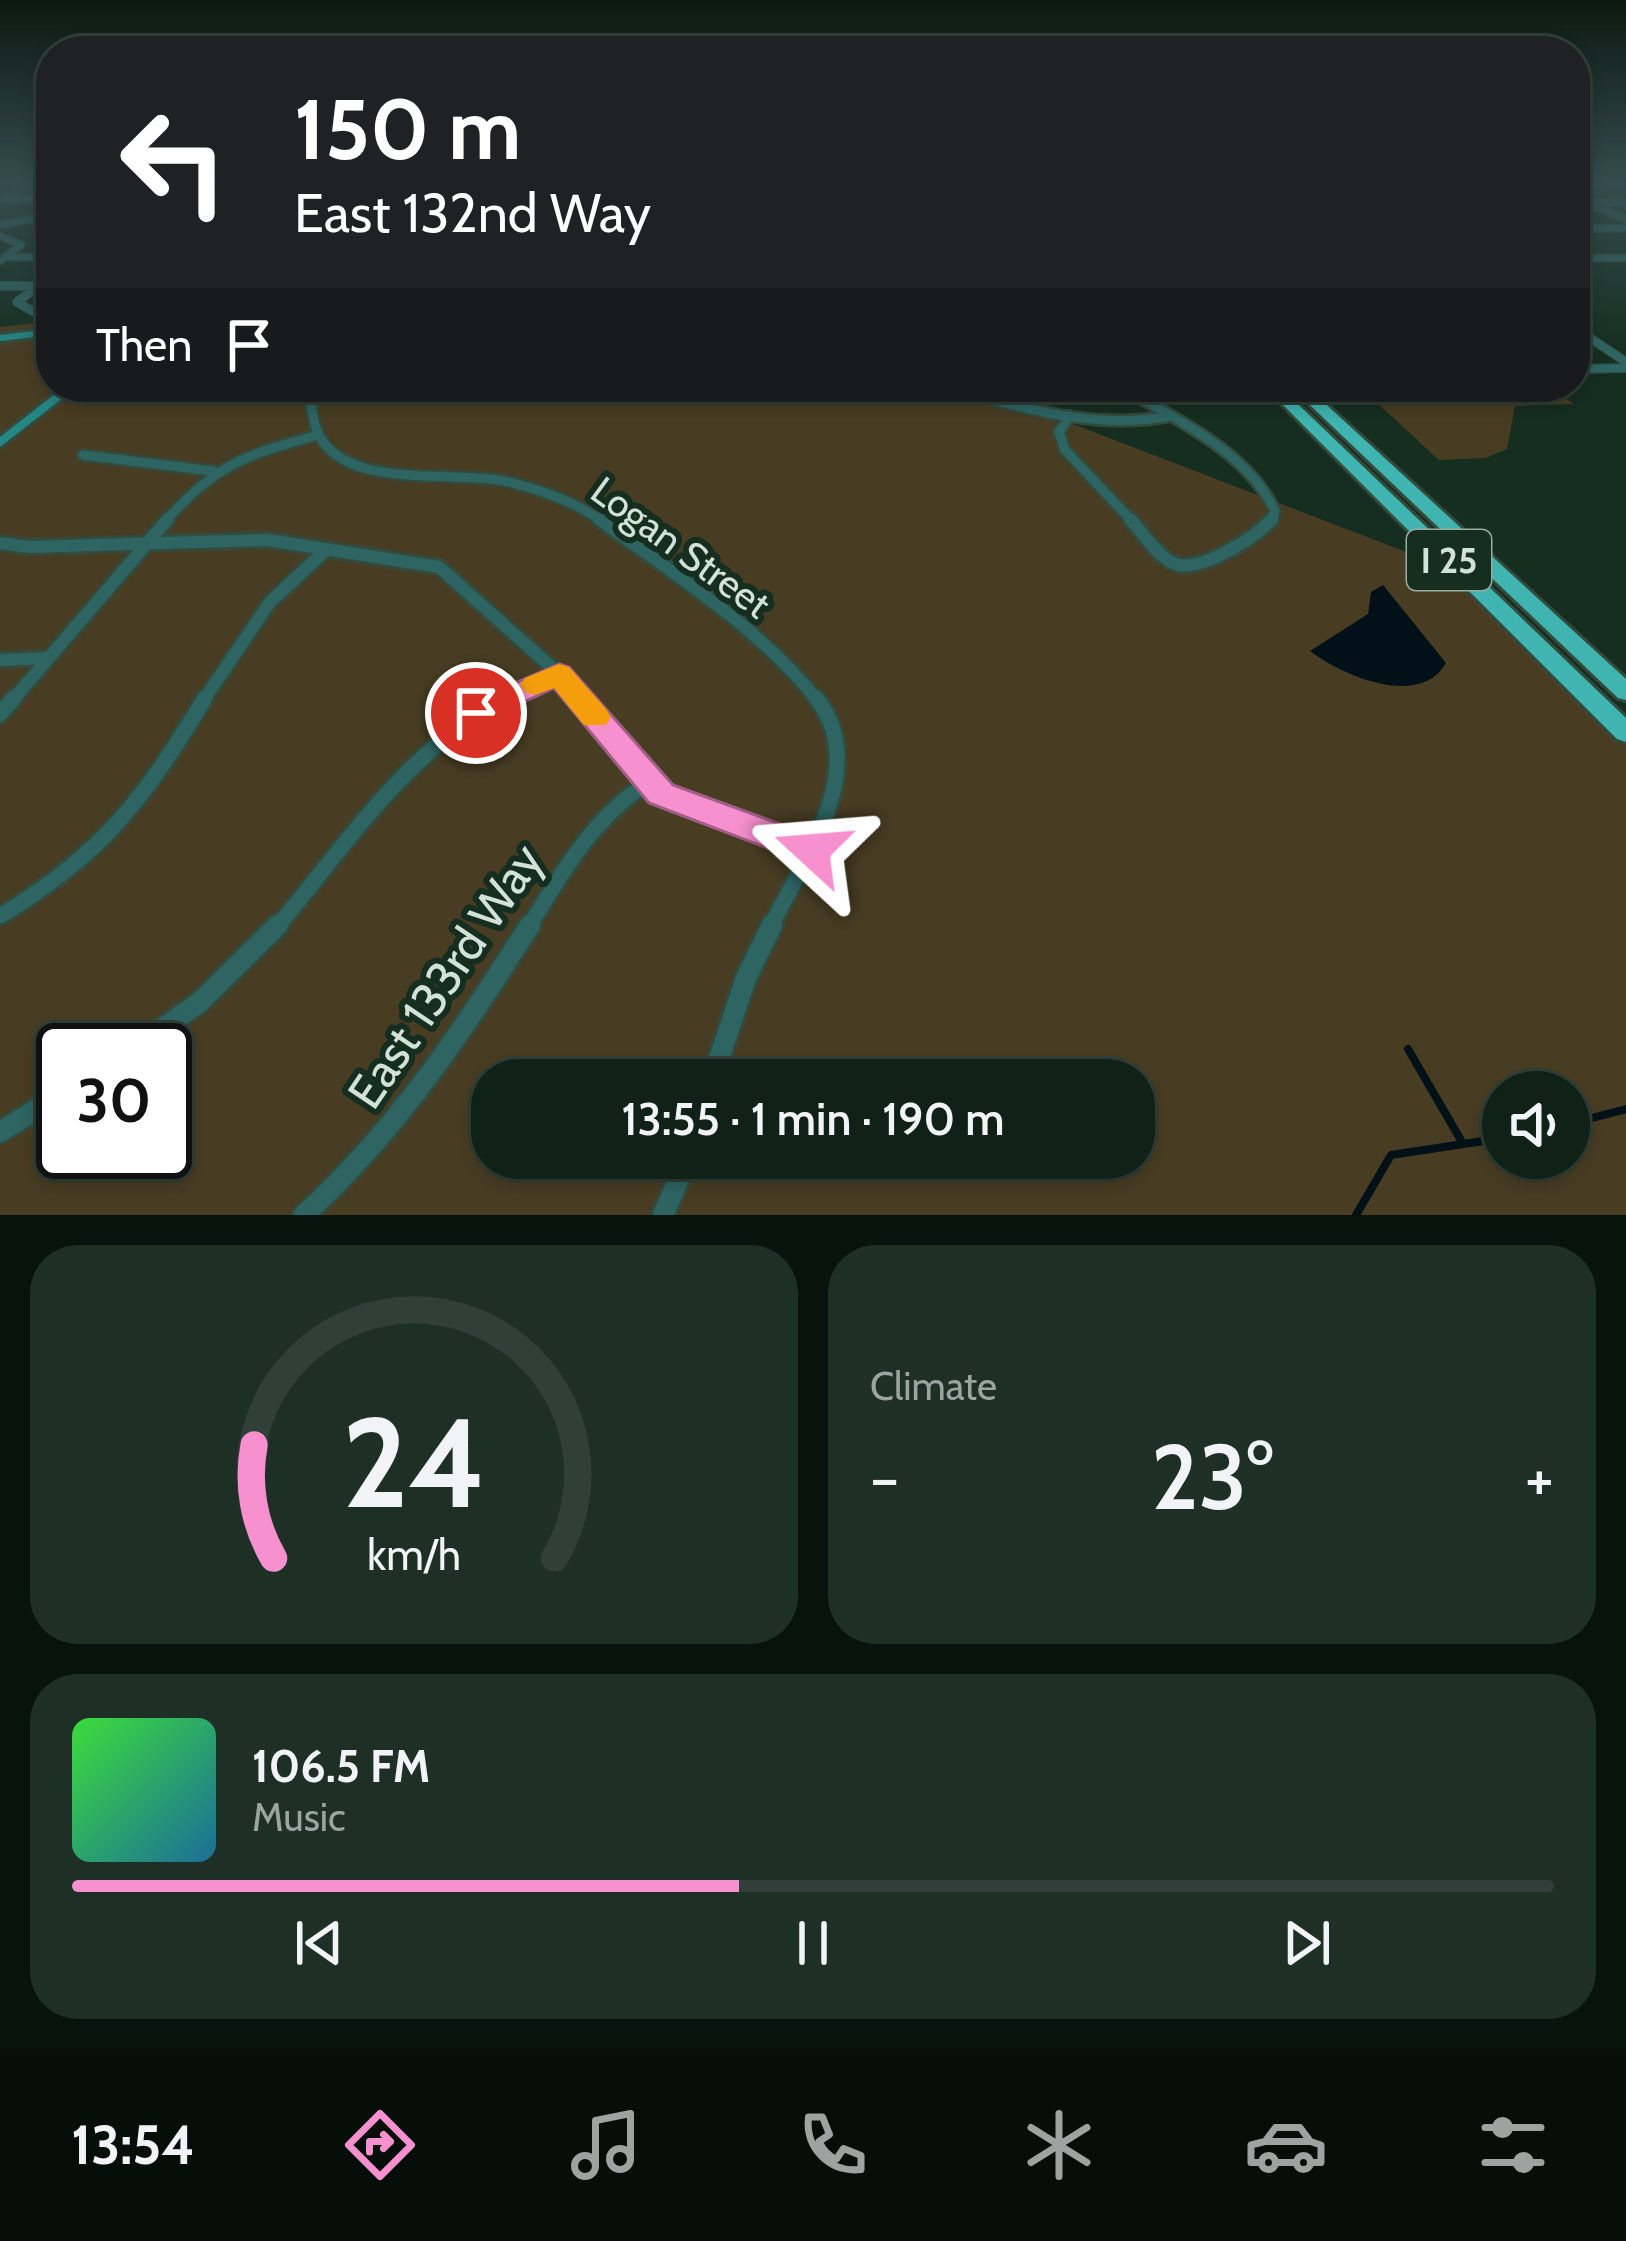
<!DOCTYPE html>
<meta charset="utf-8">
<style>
body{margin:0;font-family:Cabin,sans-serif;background:#1e2f25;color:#f1f3f6;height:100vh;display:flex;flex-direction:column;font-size:45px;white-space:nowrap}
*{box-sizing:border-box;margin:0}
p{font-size:39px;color:#9ca4a2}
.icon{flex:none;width:66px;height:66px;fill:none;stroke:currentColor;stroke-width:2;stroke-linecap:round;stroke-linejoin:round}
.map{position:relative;height:1215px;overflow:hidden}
.details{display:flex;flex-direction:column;gap:30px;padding:30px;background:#09130d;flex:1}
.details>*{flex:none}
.guide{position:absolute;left:36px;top:36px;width:1554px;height:366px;border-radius:48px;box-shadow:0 6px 18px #0003,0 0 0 3px #303f37;background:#202124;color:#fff;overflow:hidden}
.buttons{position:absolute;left:1482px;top:1071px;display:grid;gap:24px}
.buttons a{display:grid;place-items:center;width:108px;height:108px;border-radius:50%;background:#102218;box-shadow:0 6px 18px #0003,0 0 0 3px #303f37;font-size:60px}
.speed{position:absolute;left:36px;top:1023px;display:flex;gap:24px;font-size:60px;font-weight:700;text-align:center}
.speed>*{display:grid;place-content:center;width:156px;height:156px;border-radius:50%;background:#102218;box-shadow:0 6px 18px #0003,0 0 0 3px #303f37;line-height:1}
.speed .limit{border:6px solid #111;border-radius:18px;background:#fff;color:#111}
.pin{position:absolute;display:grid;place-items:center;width:102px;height:102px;color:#fff;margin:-51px;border:6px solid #fff;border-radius:50%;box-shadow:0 3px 12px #0007}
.me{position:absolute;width:132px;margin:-66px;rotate:289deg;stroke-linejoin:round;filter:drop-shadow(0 0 9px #0008)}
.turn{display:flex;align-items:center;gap:42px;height:252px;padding:0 60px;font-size:54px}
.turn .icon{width:156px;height:156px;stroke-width:2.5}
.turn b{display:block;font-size:84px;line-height:102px}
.then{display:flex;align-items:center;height:114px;padding:0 60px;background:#0003;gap:24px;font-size:45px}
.big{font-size:90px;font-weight:600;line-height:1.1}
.details .tile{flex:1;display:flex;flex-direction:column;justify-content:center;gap:18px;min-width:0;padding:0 42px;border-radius:48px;background:#1e2f25}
.details .dial{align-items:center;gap:0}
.dial svg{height:312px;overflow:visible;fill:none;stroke:#303f37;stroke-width:7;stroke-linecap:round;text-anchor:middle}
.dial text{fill:#f1f3f6;stroke:none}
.song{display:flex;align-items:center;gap:36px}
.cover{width:144px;height:144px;border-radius:18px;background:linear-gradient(135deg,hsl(120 70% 55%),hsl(200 70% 35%))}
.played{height:12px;border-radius:6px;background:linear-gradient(90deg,#f790ce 45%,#303f37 45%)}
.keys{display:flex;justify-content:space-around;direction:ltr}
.heat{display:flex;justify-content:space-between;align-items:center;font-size:66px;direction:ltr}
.details .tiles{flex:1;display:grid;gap:30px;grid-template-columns:1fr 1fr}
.tile:last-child{grid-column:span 2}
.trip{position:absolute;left:471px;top:1059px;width:684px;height:120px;border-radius:48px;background:#102218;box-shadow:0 6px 18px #0003,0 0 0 3px #303f37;font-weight:600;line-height:120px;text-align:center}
.tab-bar{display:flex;height:192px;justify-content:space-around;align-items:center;background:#060e0a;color:#9ca4a2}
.tab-bar .icon{width:84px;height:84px}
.tab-bar .current{color:#f790ce}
.tab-bar b{font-size:54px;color:#f1f3f6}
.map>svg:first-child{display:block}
.green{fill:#483d23;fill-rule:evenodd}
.water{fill:#021117}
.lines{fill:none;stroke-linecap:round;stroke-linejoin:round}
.stream-far1{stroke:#021117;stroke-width:3}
.stream{stroke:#021117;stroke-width:8}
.street-far5-casing{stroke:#334b3d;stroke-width:9}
.street-far4-casing{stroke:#334b3d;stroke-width:10}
.street-far3-casing{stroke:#334b3d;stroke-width:14}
.street-far2-casing{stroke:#334b3d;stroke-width:18}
.street-far1-casing{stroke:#334b3d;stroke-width:21}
.street-casing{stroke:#334b3d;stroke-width:26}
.secondary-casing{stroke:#334b3d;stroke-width:6}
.highway-casing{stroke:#334b3d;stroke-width:6}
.street-far5{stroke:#2e6563;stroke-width:6}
.street-far4{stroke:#2e6563;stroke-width:8}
.street-far3{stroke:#2e6563;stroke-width:9}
.street-far2{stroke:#2e6563;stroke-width:12}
.street-far1{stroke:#2e6563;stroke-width:15}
.street{stroke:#2e6563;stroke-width:20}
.secondary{fill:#248784;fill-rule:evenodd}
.highway{fill:#3fb4b0;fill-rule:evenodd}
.route{fill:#f790ce;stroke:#a15e86;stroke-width:3}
.slow{fill:#f59e0b}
.labels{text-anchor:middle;stroke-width:12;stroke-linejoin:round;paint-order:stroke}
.shield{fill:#152e20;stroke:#9aaca1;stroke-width:3}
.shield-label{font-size:36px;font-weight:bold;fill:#d3e2d8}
.street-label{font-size:39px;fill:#d3e2d8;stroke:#152e20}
.near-street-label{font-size:48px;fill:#d3e2d8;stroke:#152e20}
</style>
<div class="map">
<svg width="1626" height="1215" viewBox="0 0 1626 1215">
<rect width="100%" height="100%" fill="#152e20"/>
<path class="green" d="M51,321V387H976L1435,563L1626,743V1215H0V327ZM63,1050H165V1152H63ZM492,1080H1134V1158H492ZM1503,1092H1569V1158H1503Z
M1360,387H1549L1574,404L1515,406L1507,449L1485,458L1439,460Z"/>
<path class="water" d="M1383,585L1446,663C1420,709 1343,676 1310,651L1368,614L1371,592Z"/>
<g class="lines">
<path class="stream-far1" d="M1517,395L1522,392L1519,387"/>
<path class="stream" d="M1408,1049L1462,1142
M1569,1124L1626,1109
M1356,1215L1391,1155L1503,1138"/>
<g class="street-far5-casing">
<path id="street-far5" d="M0,199L31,183
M1575,203L1626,202
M1588,204L1626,219
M0,225L51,215
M1575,229L1626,228
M0,236L21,245L0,261
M10,257H51
M1575,258H1626"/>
</g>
<g class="street-far4-casing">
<path id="street-far4" d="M0,286H51
M36,313L17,302L39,286
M1575,328L1626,362
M1575,369L1626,368"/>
</g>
<g class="street-far3-casing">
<path id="street-far3" d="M308,387C311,401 312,420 318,433C345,492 457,469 509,482C542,490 576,502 603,522
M943,387C1019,406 1091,431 1170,416
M1121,387C1174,418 1248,452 1275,511L1271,522
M158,389L219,395L287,387
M1070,416L1059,432L1065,450L1133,522
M83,455L213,471
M165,522C215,464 246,455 318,435"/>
</g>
<g class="street-far2-casing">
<path id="street-far2" d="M599,519C675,575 759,627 818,701
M1130,519C1142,532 1161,562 1179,565C1206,569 1256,537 1272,519
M0,543L29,547L268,540L439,567L559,674L582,701
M0,660L48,658
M12,701L168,519
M203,701L270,602L325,551
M502,701L559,674"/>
</g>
<g class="street-far1-casing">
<path id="street-far1" d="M579,698L661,794L812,850
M0,714L14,698
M0,916C103,854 144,799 205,698
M276,928C345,847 410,744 509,698
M528,928C563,872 592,818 649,782
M770,928C803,861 872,767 816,698"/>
</g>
<g class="street-casing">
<path id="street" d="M132,1050L200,1002L278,925
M712,1080L746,978L772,925
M0,1132L63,1093
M304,1215C397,1130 463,1031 530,925
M663,1215L688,1158"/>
</g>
<g class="secondary-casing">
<path id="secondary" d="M51,196V200L0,201V197Z
M51,329V335L0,341V335Z
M64,387H77L0,447V437Z"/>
</g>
<g class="highway-casing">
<path id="highway" d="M1265,387H1280L1626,718V742L1617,739Z
M1291,387H1307L1626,679V700L1618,698Z"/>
</g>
<use href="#street-far5" class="street-far5"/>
<use href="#street-far4" class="street-far4"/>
<use href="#street-far3" class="street-far3"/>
<use href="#street-far2" class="street-far2"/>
<use href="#street-far1" class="street-far1"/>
<use href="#street" class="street"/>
<use href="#secondary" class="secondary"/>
<use href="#highway" class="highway"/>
</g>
<linearGradient id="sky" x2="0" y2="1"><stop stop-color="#0c1912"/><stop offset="0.52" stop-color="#354c4e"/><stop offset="1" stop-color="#354c4e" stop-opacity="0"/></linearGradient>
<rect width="1626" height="354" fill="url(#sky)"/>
<path class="route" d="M559,664L569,667L673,785L824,840L830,850L824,861L812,865L649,803L554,688L476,724L465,721L460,713L465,705Z"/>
<path class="slow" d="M559,664L569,667L606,709L611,717L606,725H584L554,688L535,695L525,692L520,685L525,678Z"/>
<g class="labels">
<rect class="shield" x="1407" y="530" width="84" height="60" rx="9"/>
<g class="shield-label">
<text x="1449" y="573">I 25</text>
</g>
<g class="street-label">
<text transform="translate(681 547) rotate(36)" y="14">Logan Street</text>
</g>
<g class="near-street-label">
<text transform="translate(445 976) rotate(-56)" y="17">East 133rd Way</text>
</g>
</g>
</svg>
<div class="buttons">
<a><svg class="icon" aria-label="sound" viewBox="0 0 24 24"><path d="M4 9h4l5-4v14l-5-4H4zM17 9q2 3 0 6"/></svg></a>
</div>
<div class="speed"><div class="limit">30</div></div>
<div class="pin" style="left:476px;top:713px;background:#d93025"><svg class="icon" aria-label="arrive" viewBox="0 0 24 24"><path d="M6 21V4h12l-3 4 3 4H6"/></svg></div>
<svg class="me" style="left:812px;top:850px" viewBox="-20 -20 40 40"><path d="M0-17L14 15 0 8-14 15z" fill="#f790ce" stroke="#fff" stroke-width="4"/></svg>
<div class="trip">13:55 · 1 min · 190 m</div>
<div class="guide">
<div class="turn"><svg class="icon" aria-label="left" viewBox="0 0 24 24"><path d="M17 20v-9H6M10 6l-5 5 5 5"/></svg><div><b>150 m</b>East 132nd Way</div></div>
<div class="then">Then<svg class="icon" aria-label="arrive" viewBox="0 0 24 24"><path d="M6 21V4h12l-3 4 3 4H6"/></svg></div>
</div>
</div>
<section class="details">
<div class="tiles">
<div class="tile dial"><svg viewBox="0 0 100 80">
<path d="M14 69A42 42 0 1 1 86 69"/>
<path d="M14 69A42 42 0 0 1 9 40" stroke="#f790ce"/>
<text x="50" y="56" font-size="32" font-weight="700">24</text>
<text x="50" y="72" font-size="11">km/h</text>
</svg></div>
<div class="tile"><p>Climate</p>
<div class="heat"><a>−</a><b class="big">23°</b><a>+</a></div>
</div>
<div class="tile">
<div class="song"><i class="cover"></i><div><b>106.5 FM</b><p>Music</p></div></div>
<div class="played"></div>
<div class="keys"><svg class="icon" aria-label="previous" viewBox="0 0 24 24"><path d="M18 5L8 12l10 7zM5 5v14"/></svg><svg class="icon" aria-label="pause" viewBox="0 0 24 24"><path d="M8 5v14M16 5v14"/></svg><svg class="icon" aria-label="next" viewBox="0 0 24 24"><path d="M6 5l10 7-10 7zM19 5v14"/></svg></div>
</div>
</div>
</section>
<nav class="tab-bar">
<b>13:54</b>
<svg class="icon current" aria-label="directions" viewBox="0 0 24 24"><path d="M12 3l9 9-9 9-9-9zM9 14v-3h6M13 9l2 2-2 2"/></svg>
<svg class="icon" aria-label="music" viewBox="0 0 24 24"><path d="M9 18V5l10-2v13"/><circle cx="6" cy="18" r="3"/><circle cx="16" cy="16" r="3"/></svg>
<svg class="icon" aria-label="phone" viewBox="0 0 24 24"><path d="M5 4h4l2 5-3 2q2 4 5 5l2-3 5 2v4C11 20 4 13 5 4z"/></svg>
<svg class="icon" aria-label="climate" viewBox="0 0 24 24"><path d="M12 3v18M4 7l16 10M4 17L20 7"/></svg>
<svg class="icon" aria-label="car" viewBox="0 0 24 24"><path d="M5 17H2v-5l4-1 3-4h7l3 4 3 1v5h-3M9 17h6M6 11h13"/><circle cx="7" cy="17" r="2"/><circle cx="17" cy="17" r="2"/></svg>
<svg class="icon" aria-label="filters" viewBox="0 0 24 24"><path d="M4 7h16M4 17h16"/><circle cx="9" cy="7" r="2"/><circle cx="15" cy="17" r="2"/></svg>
</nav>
